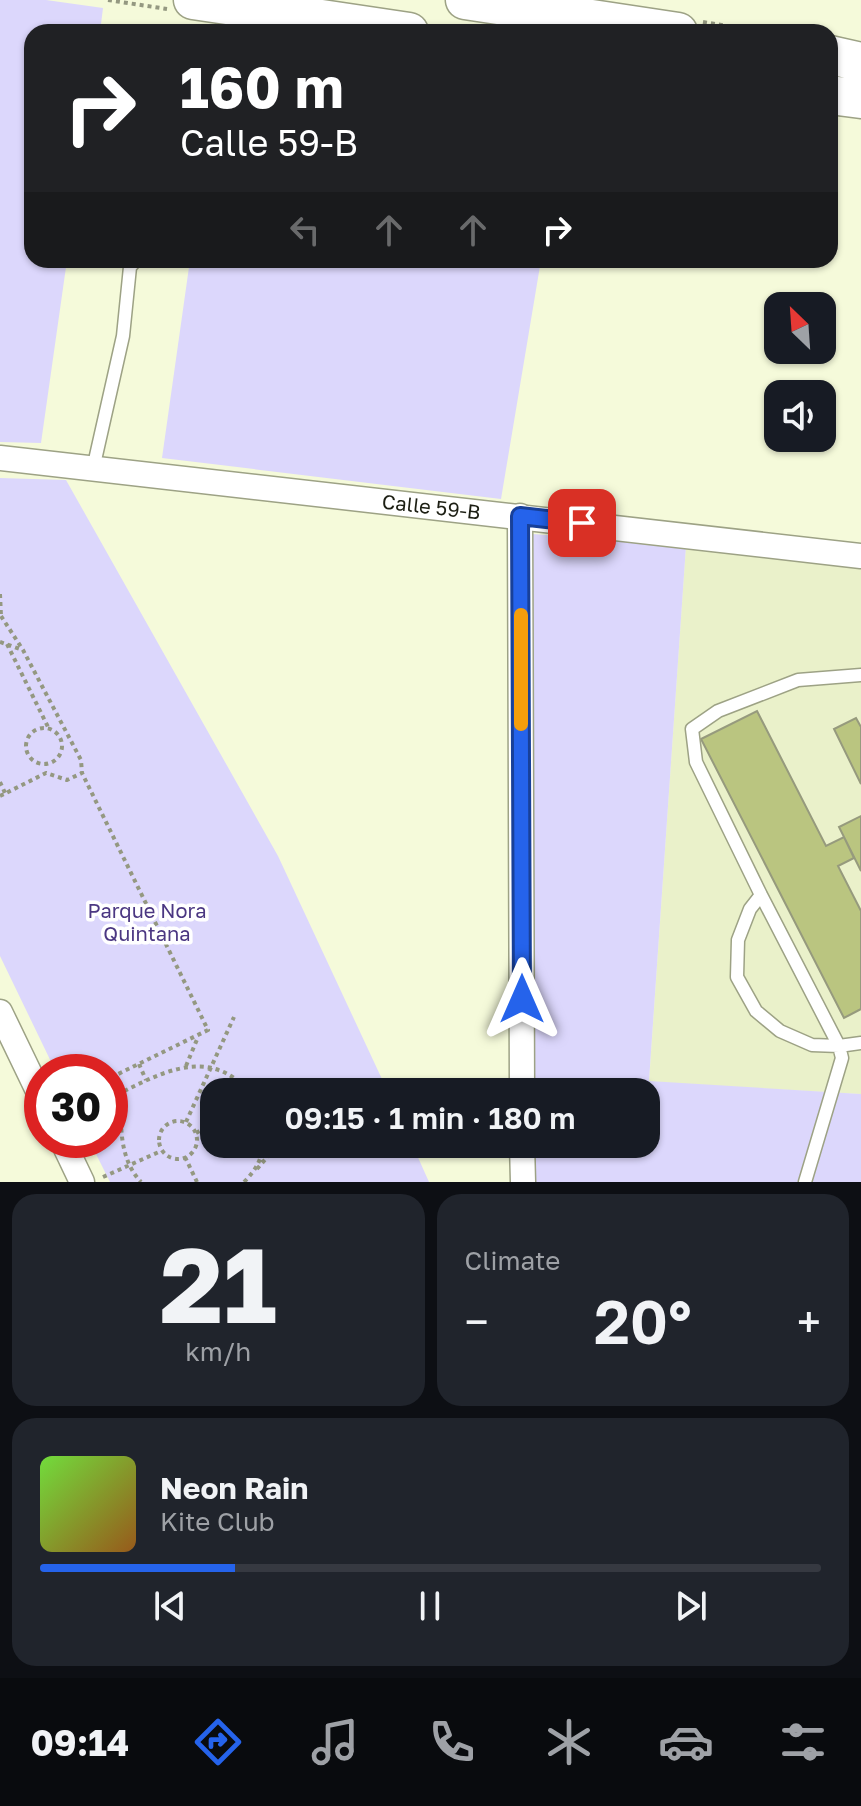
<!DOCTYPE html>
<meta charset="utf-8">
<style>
body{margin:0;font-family:"Golos Text",sans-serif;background:#20242c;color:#f1f3f6;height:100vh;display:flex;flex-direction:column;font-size:30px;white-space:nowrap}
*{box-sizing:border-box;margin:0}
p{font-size:26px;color:#9ea1a6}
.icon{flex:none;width:44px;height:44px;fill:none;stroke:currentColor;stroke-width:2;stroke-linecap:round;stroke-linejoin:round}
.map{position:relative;height:1182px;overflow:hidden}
.sheet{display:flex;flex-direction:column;gap:12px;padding:12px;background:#0d0f14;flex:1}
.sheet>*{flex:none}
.banner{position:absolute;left:24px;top:24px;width:814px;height:244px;border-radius:24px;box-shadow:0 2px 6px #0004;background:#202124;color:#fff;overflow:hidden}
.needle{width:52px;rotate:335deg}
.controls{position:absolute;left:764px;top:292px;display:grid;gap:16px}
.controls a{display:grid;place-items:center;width:72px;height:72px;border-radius:16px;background:#171b24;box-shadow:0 2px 6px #0004;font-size:40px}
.speed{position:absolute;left:24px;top:1054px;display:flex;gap:16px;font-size:40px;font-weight:700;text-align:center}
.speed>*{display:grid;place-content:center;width:104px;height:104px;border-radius:50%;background:#171b24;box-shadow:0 2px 6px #0004;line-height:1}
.speed .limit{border:12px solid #d22;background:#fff;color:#111}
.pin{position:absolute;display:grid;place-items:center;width:68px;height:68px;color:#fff;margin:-34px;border-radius:16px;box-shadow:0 4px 12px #0006}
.me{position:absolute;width:88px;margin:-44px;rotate:0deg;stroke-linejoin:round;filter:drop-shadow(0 0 6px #0008)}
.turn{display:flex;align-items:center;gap:28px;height:168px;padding:0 24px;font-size:36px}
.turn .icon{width:104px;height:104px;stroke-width:2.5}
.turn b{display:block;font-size:56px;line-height:68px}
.lanes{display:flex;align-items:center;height:76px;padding:0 24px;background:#0003;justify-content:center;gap:40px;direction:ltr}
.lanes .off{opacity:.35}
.big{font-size:60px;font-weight:600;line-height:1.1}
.sheet .tile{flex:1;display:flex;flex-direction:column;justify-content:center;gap:12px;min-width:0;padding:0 28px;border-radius:24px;background:#20242c}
.sheet .dial{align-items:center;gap:0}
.dial b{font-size:104px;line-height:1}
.song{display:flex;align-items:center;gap:24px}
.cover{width:96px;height:96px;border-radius:12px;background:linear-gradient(135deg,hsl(100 70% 55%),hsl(30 70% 35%))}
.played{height:8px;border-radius:4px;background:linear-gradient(90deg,#2563eb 25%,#363941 25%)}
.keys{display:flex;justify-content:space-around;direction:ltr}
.heat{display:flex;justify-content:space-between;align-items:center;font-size:44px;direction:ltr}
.sheet .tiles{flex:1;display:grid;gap:12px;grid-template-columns:1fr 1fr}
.tile:last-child{grid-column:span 2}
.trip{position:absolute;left:200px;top:1078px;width:460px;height:80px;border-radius:24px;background:#171b24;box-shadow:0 2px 6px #0004;font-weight:600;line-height:80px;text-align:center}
.tab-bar{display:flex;height:128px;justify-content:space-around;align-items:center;background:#090b0e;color:#9ea1a6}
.tab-bar .icon{width:56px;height:56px}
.tab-bar .selected{color:#2563eb}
.tab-bar b{font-size:36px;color:#f1f3f6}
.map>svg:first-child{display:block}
.built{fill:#eaf1ca}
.green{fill:#dcd7fc}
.building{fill:#bac580;stroke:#969a7d;stroke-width:2}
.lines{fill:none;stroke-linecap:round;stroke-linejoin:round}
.service-casing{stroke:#9da285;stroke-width:15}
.minor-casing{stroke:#9da285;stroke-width:27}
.primary-casing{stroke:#9da285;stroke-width:41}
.path{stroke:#949881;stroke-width:4;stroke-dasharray:4 4;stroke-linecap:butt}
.service{stroke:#fff;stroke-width:12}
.minor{stroke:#fff;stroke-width:24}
.primary{stroke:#fff;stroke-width:38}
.route-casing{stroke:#184099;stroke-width:20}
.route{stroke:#2563eb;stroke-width:14}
.slow{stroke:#f59e0b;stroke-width:14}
.labels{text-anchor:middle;stroke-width:7;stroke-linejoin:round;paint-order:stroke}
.street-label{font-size:20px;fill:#1c1e13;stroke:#fff}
.park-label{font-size:20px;fill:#4b3782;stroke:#fff}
</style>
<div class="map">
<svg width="861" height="1182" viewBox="0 0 861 1182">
<rect width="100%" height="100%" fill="#f5fada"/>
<path class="built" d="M686,546L861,568V1094L649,1082Z"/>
<path class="green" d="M0,0H46L103,8L100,32H32V260H67L41,443L0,442Z
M190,260H541L501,499L162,458Z
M0,478L66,480L278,856L388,1092H214V1144H412L429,1182H110L89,1140H110V1072H56L0,956Z
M520,533L686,546L649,1081L861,1094V1182H523L522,1144H646V1092H522Z"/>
<path class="building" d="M757,711L826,846L844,837L854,858L838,866L861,911V1009L844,1018L701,739Z
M856,718L861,727V784L834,729Z
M861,816V871L839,827Z"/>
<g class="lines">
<g class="service-casing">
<path id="service" d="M93,469L123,336L130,267L136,260
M861,675L798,680L718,711L692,729L696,762L761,895L839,1046L861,1043
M761,895L750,909L738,940L737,977L756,1011L780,1031L812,1045L839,1046L842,1058L805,1182"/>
</g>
<g class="minor-casing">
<g id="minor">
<path id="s1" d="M0,458L861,556"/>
<path d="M520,516L522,1092"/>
<path d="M0,1012L42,1099"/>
<path d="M62,1140L82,1182"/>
<path d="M522,1144L523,1182"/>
</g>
</g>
<g class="primary-casing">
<path id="primary" d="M193,0L409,32
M465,0L678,32
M830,55L861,62
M830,95L861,99"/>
</g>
<path class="path" d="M108,0L167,9
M703,22L764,32
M0,594L1,616
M1,616L23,650L81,760L82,773
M0,642L20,649
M7,644L49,729
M26 746a18 18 0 1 1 36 0a18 18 0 1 1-36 0Z
M0,782L5,793
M0,796L46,773L67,780L82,773L208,1030L110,1078
M139,1064L146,1080
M186,1066L198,1037
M110,1098C156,1076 207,1043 249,1092
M159 1140a19 19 0 1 1 38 0a19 19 0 1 1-38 0Z
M110,1121L121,1124C122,1146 126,1166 141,1182
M186,1122L234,1017
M196,1133L214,1123
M185,1157L197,1182
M257,1169L269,1155L272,1144
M103,1177L161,1151
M244,1182C255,1171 262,1160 263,1144"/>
<use href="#service" class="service"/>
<use href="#minor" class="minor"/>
<use href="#primary" class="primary"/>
</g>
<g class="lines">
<g class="route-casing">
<path id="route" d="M522,999L520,516L582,523"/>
</g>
<use href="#route" class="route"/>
<path class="slow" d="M521,615V724"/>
</g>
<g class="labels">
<g class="street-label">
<text dy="7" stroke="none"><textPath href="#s1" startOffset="434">Calle 59-B</textPath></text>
</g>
<g class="park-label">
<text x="147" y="918">Parque Nora<tspan x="147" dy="23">Quintana</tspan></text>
</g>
</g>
</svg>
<div class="controls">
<a><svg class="needle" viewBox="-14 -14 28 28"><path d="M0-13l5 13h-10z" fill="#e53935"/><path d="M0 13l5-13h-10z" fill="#9ea1a6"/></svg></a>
<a><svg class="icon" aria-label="sound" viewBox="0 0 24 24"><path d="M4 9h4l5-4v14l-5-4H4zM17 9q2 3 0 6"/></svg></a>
</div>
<div class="speed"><div class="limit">30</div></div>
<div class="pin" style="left:582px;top:523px;background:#d93025"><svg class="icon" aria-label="arrive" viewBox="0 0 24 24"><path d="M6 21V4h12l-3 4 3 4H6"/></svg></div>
<svg class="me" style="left:522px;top:999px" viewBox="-20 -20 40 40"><path d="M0-17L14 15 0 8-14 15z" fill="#2563eb" stroke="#fff" stroke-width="4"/></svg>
<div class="trip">09:15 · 1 min · 180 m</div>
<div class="banner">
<div class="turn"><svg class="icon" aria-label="right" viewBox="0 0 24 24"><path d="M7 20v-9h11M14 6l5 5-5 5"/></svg><div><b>160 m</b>Calle 59-B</div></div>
<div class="lanes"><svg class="icon off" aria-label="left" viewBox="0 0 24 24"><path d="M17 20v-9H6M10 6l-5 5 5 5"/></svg><svg class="icon off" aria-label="ahead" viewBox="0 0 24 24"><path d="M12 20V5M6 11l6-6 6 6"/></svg><svg class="icon off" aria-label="ahead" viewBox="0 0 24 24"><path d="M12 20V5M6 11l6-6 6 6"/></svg><svg class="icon" aria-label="right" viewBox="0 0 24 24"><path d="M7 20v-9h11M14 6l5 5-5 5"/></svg></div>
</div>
</div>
<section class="sheet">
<div class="tiles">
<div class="tile dial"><b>21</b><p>km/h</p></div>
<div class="tile"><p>Climate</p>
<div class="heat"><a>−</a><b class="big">20°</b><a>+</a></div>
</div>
<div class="tile">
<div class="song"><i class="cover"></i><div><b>Neon Rain</b><p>Kite Club</p></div></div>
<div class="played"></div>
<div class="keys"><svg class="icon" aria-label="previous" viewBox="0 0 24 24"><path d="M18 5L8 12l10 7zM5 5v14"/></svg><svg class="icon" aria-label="pause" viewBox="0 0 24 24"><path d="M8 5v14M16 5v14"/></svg><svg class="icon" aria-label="next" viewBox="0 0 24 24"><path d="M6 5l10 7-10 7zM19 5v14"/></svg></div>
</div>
</div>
</section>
<nav class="tab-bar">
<b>09:14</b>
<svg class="icon selected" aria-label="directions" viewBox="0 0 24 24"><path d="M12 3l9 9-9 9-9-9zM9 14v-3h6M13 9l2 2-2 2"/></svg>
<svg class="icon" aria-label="music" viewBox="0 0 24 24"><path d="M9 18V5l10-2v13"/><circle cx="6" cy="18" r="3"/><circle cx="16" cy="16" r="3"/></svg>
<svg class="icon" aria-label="phone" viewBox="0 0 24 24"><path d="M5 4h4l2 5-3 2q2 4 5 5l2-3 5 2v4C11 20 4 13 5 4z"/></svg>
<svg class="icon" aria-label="climate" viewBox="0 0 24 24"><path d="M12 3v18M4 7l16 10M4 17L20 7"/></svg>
<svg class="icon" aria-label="car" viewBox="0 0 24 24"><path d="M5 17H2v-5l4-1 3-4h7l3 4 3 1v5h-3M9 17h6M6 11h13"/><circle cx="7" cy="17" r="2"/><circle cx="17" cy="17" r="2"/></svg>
<svg class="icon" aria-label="filters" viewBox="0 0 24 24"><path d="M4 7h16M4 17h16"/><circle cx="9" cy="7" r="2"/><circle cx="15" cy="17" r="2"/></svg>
</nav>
